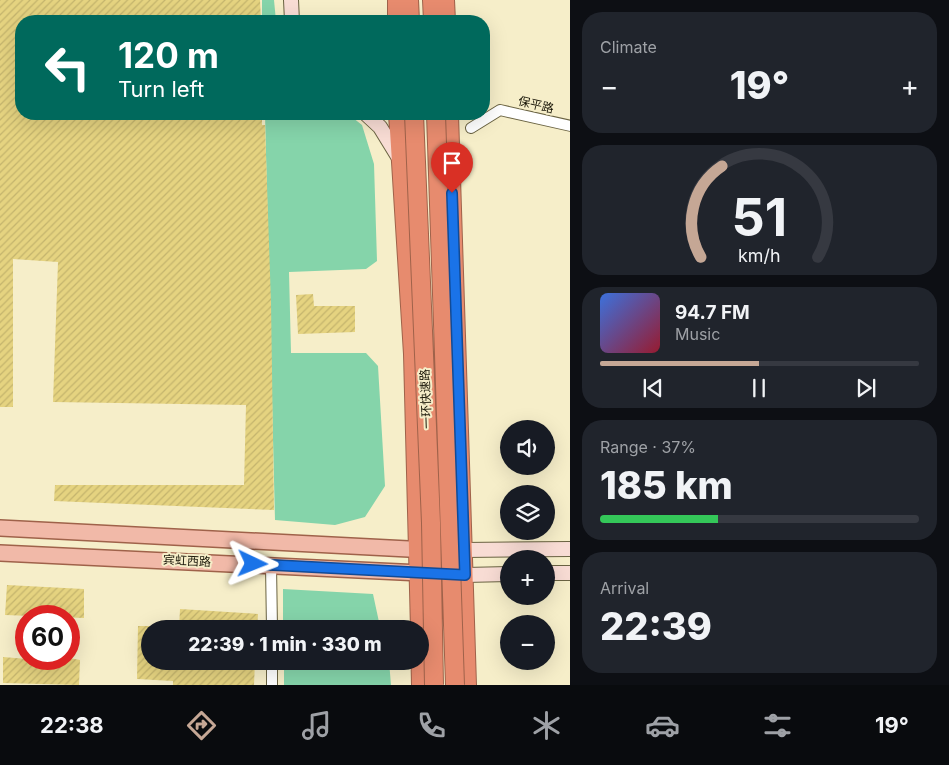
<!DOCTYPE html>
<meta charset="utf-8">
<style>
body{margin:0;font-family:Inter,"Noto Sans SC",sans-serif;background:#20242c;color:#f1f3f6;height:100vh;display:flex;flex-direction:column;font-size:19px;white-space:nowrap}
*{box-sizing:border-box;margin:0}
p{font-size:16px;color:#9ea1a6}
.icon{flex:none;width:28px;height:28px;fill:none;stroke:currentColor;stroke-width:2;stroke-linecap:round;stroke-linejoin:round}
.map{position:relative;flex:1;overflow:hidden}
.details{display:flex;flex-direction:column;gap:12px;padding:12px;background:#0d0f14;width:379px}
.details>*{flex:none}
.top-card{position:absolute;left:15px;top:15px;width:475px;height:105px;border-radius:20px;box-shadow:0 5px 20px #0002;background:#00695c;color:#fff;overflow:hidden}
.buttons{position:absolute;left:500px;top:420px;display:grid;gap:10px}
.buttons a{display:grid;place-items:center;width:55px;height:55px;border-radius:50%;background:#171b24;box-shadow:0 5px 20px #0002;font-size:25px}
.speed{position:absolute;left:15px;top:605px;display:flex;gap:10px;font-size:25px;font-weight:700;text-align:center}
.speed>*{display:grid;place-content:center;width:65px;height:65px;border-radius:50%;background:#171b24;box-shadow:0 5px 20px #0002;line-height:1}
.speed .limit{border:8px solid #d22;background:#fff;color:#111}
.pin{position:absolute;display:grid;place-items:center;width:42px;height:42px;color:#fff;margin:-51px -21px;border-radius:50% 50% 50% 0;rotate:-45deg;box-shadow:0 0 5px #0007}
.pin .icon{rotate:45deg}
.me{position:absolute;width:55px;margin:-28px;rotate:92deg;stroke-linejoin:round;filter:drop-shadow(0 0 4px #0008)}
.turn{display:flex;align-items:center;gap:18px;height:105px;padding:0 20px;font-size:22px}
.turn .icon{width:65px;height:65px;stroke-width:2.5}
.turn b{display:block;font-size:35px;line-height:42px}
.big{font-size:38px;font-weight:800;line-height:1.1}
.details .widget{flex:1;display:flex;flex-direction:column;justify-content:center;gap:8px;min-width:0;padding:0 18px;border-radius:20px;background:#20242c}
.details .dial{align-items:center;gap:0}
.dial svg{height:130px;overflow:visible;fill:none;stroke:#363941;stroke-width:7;stroke-linecap:round;text-anchor:middle}
.dial text{fill:#f1f3f6;stroke:none}
.song{display:flex;align-items:center;gap:15px}
.cover{width:60px;height:60px;border-radius:8px;background:linear-gradient(135deg,hsl(220 70% 55%),hsl(350 70% 35%))}
.played{height:5px;border-radius:2px;background:linear-gradient(90deg,#c5a795 50%,#363941 50%)}
.keys{display:flex;justify-content:space-around;direction:ltr}
.heat{display:flex;justify-content:space-between;align-items:center;font-size:28px;direction:ltr}
.charge{height:8px;border-radius:4px;background:linear-gradient(90deg,#34c759 37%,#363941 0)}
.trip{position:absolute;left:141px;top:620px;width:288px;height:50px;border-radius:25px;background:#171b24;box-shadow:0 5px 20px #0002;font-weight:800;line-height:50px;text-align:center}
.tabs{display:flex;height:80px;justify-content:space-around;align-items:center;background:#090b0e;color:#9ea1a6}
.tabs .icon{width:35px;height:35px}
.tabs .on{color:#c5a795}
.tabs b{font-size:22px;color:#f1f3f6}
main{display:flex;flex:1;min-height:0}
.map>svg:first-child{display:block}
.green{fill:#85d4aa}
.building{fill:url(#building-hatch)}
.lines{fill:none;stroke-linecap:round;stroke-linejoin:round}
.street-casing{stroke:#6a6342;stroke-width:12}
.secondary-casing{stroke:#6a6342;stroke-width:16}
.primary-casing{stroke:#9f624a;stroke-width:18}
.highway-casing{stroke:#9f624a;stroke-width:20}
.street{stroke:#fff;stroke-width:10}
.secondary{stroke:#f8dcd4;stroke-width:14}
.primary{stroke:#f1b9a8;stroke-width:15}
.highway{stroke:#e78b6e;stroke-width:18}
.highway-bridge-casing{stroke:#9f624a;stroke-width:20;stroke-linecap:butt}
.highway-bridge{stroke:#e78b6e;stroke-width:18}
.route-casing{stroke:#114b97;stroke-width:12}
.route{stroke:#1a73e8;stroke-width:9}
.labels{text-anchor:middle;stroke-width:4;stroke-linejoin:round;paint-order:stroke}
.street-label{font-size:12px;fill:#181507;stroke:#f6eec9}
</style>
<main>
<div class="map">
<svg width="571" height="685" viewBox="0 0 571 685">
<defs>
<pattern id="building-hatch" width="6" height="6" patternUnits="userSpaceOnUse" patternTransform="scale(1.25)"><rect width="6" height="6" fill="#e5d380"/><path d="M-1 1l2-2M0 6l6-6M5 7l2-2" fill="none" stroke="#c4b46d"/></pattern>
</defs>
<rect width="100%" height="100%" fill="#f6eec9"/>
<path class="green" d="M262,0H274L276,21H262Z
M265,114H348L362,125L374,164L377,261L366,269L289,272L291,353H366L378,366L385,486L365,517L335,525L275,520Z
M283,589L373,594L379,622L383,629H283Z
M284,661H389L391,685H284Z"/>
<path class="building" d="M0,0H260L261,21H21V114H262V125H265L271,303L274,510L54,501L55,485H244L246,405L53,402L58,262L13,259V407H0Z
M313,294L314,306H355V332L298,334L296,295Z
M7,585L84,589V618L5,615Z
M180,609L258,614L257,629H179Z
M138,626H150V661H255L254,685H173V681L137,679Z
M3,657L51,661V659L69,658L80,660L79,685L3,683Z"/>
<g class="lines">
<g class="street-casing">
<path id="street" d="M471,128L500,110L571,126
M271,565L272,629
M272,661V685"/>
</g>
<g class="secondary-casing">
<path id="secondary" d="M291,0L292,21
M366,114L380,127L399,158
M464,550L571,549
M546,573H571
M465,575L509,574"/>
</g>
<g class="primary-casing">
<path id="primary" d="M0,528L428,550
M0,553L463,575"/>
</g>
<g class="highway-casing">
<path id="highway" d="M409,0L410,21
M432,0L433,21
M445,0L446,21
M397,21V0
M398,114L413,354L420,629
M449,114L467,685
M420,637L421,685"/>
</g>
<use href="#street" class="street"/>
<use href="#secondary" class="secondary"/>
<use href="#primary" class="primary"/>
<use href="#highway" class="highway"/>
<g class="highway-bridge-casing">
<path id="highway-bridge" d="M414,114L431,523L434,685
M436,114L455,685"/>
</g>
<use href="#highway-bridge" class="highway-bridge"/>
</g>
<g class="lines">
<g class="route-casing">
<path id="route" d="M253,564L465,575L452,193"/>
</g>
<use href="#route" class="route"/>
</g>
<g class="labels">
<g class="street-label">
<text transform="translate(536 105) rotate(13)" y="4">保平路</text>
<text transform="translate(426 399) rotate(-92)" y="4">一环快速路</text>
<text transform="translate(187 561) rotate(3)" y="4">宾虹西路</text>
</g>
</g>
</svg>
<div class="buttons">
<a><svg class="icon" aria-label="sound" viewBox="0 0 24 24"><path d="M4 9h4l5-4v14l-5-4H4zM17 9q2 3 0 6"/></svg></a>
<a><svg class="icon" aria-label="layers" viewBox="0 0 24 24"><path d="M12 4l9 5-9 5-9-5zM3 14l9 5 9-5"/></svg></a>
<a>+</a>
<a>−</a>
</div>
<div class="speed"><div class="limit">60</div></div>
<div class="pin" style="left:452px;top:193px;background:#d93025"><svg class="icon" aria-label="arrive" viewBox="0 0 24 24"><path d="M6 21V4h12l-3 4 3 4H6"/></svg></div>
<svg class="me" style="left:253px;top:564px" viewBox="-20 -20 40 40"><path d="M0-17L14 15 0 8-14 15z" fill="#1a73e8" stroke="#fff" stroke-width="4"/></svg>
<div class="trip">22:39 · 1 min · 330 m</div>
<div class="top-card">
<div class="turn"><svg class="icon" aria-label="left" viewBox="0 0 24 24"><path d="M17 20v-9H6M10 6l-5 5 5 5"/></svg><div><b>120 m</b>Turn left</div></div>
</div>
</div>
<section class="details">
<div class="widget"><p>Climate</p>
<div class="heat"><a>−</a><b class="big">19°</b><a>+</a></div>
</div>
<div class="widget dial"><svg viewBox="0 0 100 80">
<path d="M14 69A42 42 0 1 1 86 69"/>
<path d="M14 69A42 42 0 0 1 27 13" stroke="#c5a795"/>
<text x="50" y="56" font-size="32" font-weight="700">51</text>
<text x="50" y="72" font-size="11">km/h</text>
</svg></div>
<div class="widget">
<div class="song"><i class="cover"></i><div><b>94.7 FM</b><p>Music</p></div></div>
<div class="played"></div>
<div class="keys"><svg class="icon" aria-label="previous" viewBox="0 0 24 24"><path d="M18 5L8 12l10 7zM5 5v14"/></svg><svg class="icon" aria-label="pause" viewBox="0 0 24 24"><path d="M8 5v14M16 5v14"/></svg><svg class="icon" aria-label="next" viewBox="0 0 24 24"><path d="M6 5l10 7-10 7zM19 5v14"/></svg></div>
</div>
<div class="widget"><p>Range · 37%</p><b class="big">185 km</b><div class="charge"></div></div>
<div class="widget"><p>Arrival</p><b class="big">22:39</b></div>
</section>
</main>
<nav class="tabs">
<b>22:38</b>
<svg class="icon on" aria-label="directions" viewBox="0 0 24 24"><path d="M12 3l9 9-9 9-9-9zM9 14v-3h6M13 9l2 2-2 2"/></svg>
<svg class="icon" aria-label="music" viewBox="0 0 24 24"><path d="M9 18V5l10-2v13"/><circle cx="6" cy="18" r="3"/><circle cx="16" cy="16" r="3"/></svg>
<svg class="icon" aria-label="phone" viewBox="0 0 24 24"><path d="M5 4h4l2 5-3 2q2 4 5 5l2-3 5 2v4C11 20 4 13 5 4z"/></svg>
<svg class="icon" aria-label="climate" viewBox="0 0 24 24"><path d="M12 3v18M4 7l16 10M4 17L20 7"/></svg>
<svg class="icon" aria-label="car" viewBox="0 0 24 24"><path d="M5 17H2v-5l4-1 3-4h7l3 4 3 1v5h-3M9 17h6M6 11h13"/><circle cx="7" cy="17" r="2"/><circle cx="17" cy="17" r="2"/></svg>
<svg class="icon" aria-label="filters" viewBox="0 0 24 24"><path d="M4 7h16M4 17h16"/><circle cx="9" cy="7" r="2"/><circle cx="15" cy="17" r="2"/></svg>
<b>19°</b>
</nav>
